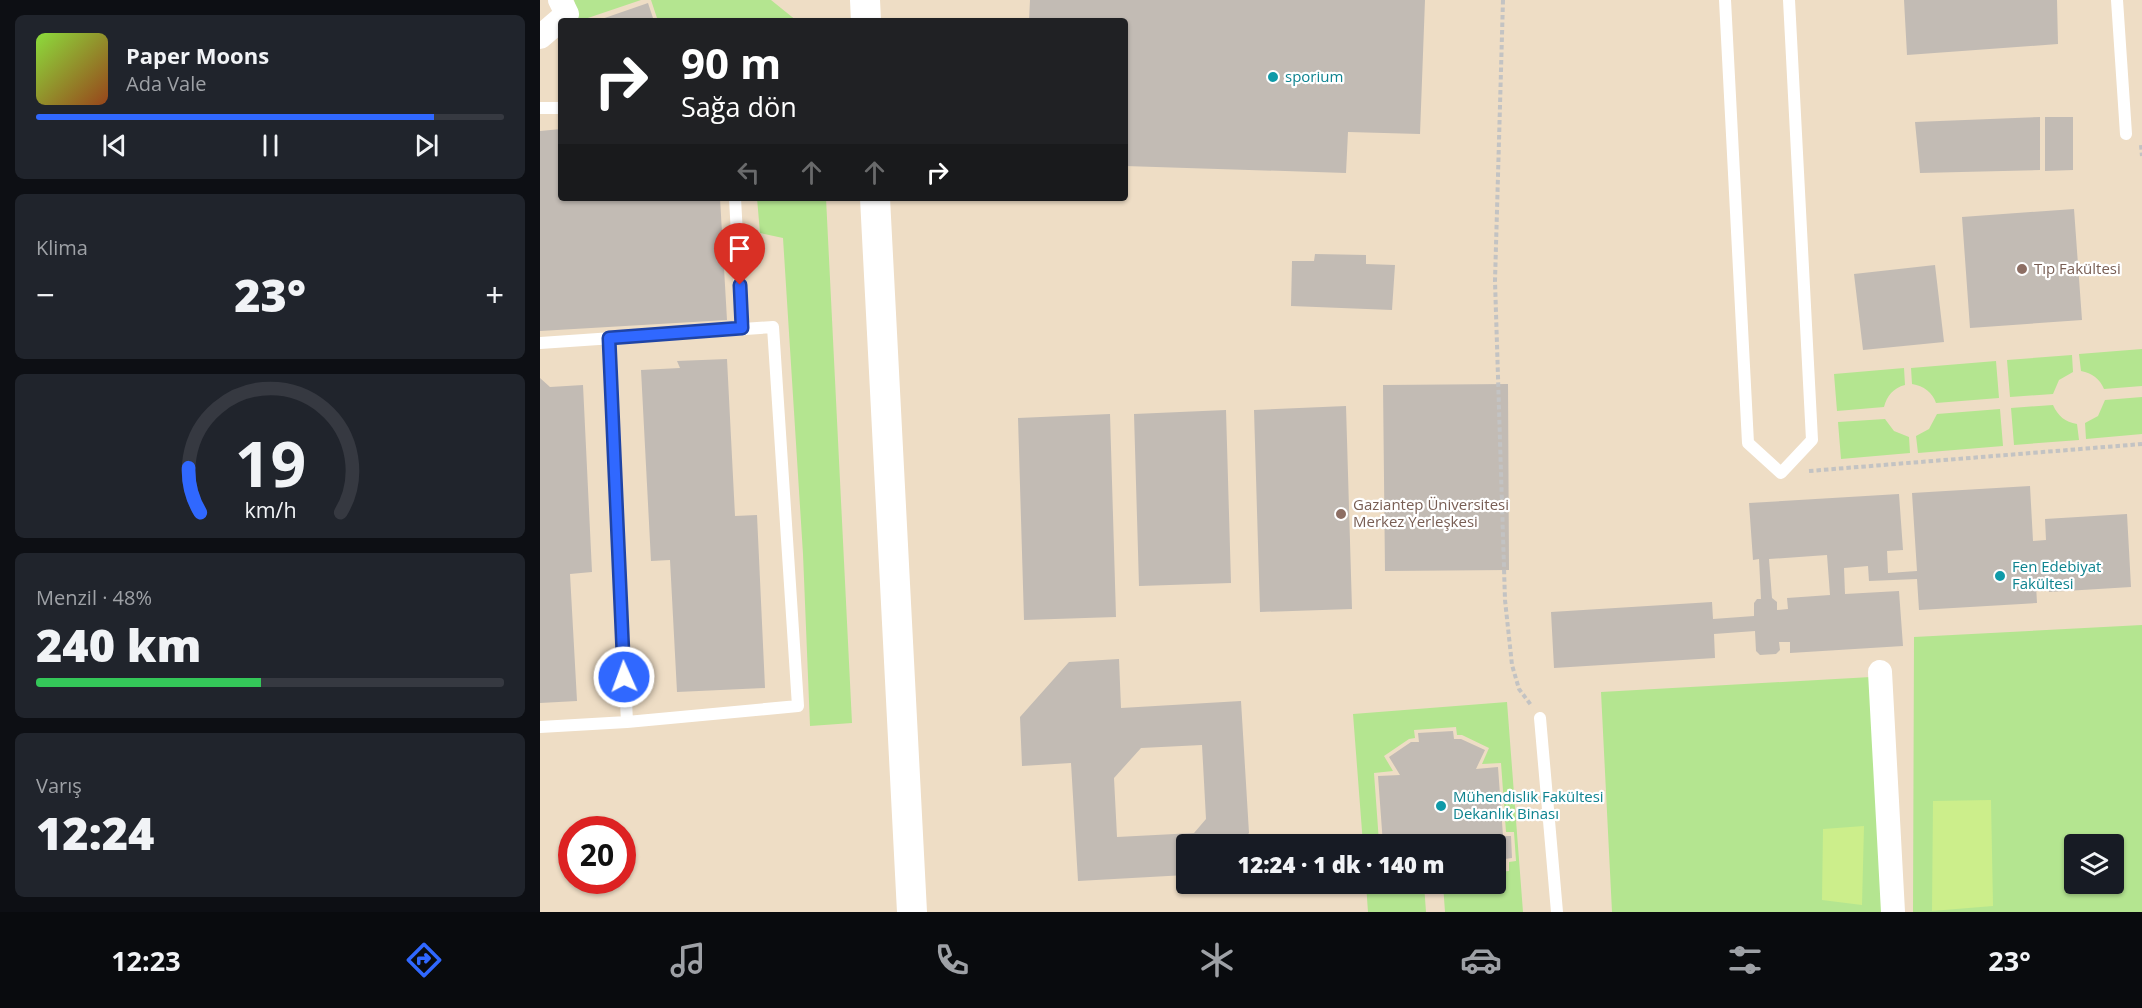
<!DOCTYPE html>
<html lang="tr">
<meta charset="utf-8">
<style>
body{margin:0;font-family:"Open Sans",sans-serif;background:#20242c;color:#f1f3f6;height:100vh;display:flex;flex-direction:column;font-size:22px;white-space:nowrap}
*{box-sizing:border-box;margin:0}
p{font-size:20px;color:#9ea1a6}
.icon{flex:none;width:33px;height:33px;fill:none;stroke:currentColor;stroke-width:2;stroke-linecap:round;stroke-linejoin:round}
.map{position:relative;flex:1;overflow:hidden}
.details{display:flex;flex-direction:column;gap:15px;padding:15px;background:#0d0f14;width:540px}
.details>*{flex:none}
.top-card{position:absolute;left:18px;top:18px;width:570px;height:183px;border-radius:6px;box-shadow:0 2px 4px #0004;background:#202124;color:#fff;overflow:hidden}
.controls{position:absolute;left:1524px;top:834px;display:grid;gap:12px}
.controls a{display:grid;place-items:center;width:60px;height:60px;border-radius:6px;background:#171b24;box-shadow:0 2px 4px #0004;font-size:30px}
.speed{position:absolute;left:18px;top:816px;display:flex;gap:12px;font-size:30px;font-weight:700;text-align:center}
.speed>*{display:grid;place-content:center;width:78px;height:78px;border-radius:50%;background:#171b24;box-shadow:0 2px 4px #0004;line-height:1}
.speed .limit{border:9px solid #d22;background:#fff;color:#111}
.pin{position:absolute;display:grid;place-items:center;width:51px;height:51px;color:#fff;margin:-62px -26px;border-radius:50% 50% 50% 0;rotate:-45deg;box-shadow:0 0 6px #0007}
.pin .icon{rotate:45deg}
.me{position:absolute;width:66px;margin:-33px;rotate:358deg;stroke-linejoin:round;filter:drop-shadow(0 0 4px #0008)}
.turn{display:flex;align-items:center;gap:21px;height:126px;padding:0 24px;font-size:27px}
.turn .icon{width:78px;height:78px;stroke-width:2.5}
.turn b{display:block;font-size:42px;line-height:51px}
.lanes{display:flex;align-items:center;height:57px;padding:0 24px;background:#0003;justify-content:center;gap:30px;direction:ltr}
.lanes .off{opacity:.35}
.big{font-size:45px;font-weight:800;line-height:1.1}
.details .tile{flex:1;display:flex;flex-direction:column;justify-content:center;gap:9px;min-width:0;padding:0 21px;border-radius:9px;background:#20242c}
.details .dial{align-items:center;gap:0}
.dial svg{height:156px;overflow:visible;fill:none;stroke:#363941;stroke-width:7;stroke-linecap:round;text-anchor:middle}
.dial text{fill:#f1f3f6;stroke:none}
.song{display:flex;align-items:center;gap:18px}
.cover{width:72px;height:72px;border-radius:9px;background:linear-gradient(135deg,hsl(90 70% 55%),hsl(20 70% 35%))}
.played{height:6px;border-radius:3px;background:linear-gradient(90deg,#3068ff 85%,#363941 85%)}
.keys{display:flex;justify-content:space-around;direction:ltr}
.heat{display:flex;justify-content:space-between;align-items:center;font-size:33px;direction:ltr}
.charge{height:9px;border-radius:4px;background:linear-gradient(90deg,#34c759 48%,#363941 0)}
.trip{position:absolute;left:636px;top:834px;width:330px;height:60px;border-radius:6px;background:#171b24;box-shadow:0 2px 4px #0004;font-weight:800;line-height:60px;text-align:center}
.tab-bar{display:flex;height:96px;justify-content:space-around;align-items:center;background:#090b0e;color:#9ea1a6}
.tab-bar .icon{width:42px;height:42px}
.tab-bar .on{color:#3068ff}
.tab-bar b{font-size:27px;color:#f1f3f6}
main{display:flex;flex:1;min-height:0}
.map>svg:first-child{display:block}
.education{fill:#eeddc5;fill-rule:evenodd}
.green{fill:#b4e590;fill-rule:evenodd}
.pitch{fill:#ccee8b}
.building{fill:#c2bbb4;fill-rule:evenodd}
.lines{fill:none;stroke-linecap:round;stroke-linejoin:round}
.path{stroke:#c3c3c3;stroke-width:4;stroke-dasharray:4.5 3;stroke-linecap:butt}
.service{stroke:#fff;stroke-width:12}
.minor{stroke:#fff;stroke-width:24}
.tertiary{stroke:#fff;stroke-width:30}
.route-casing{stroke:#1f44a6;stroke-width:15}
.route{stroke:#3068ff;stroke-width:10}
.culture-dot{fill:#0f9aa8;stroke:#fff;stroke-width:2}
.education-dot{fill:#8d6e63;stroke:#fff;stroke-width:2}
.labels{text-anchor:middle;stroke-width:4.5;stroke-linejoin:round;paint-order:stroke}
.culture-label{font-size:15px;fill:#0d838f;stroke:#fff;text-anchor:start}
.education-label{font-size:15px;fill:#785e54;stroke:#fff;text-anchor:start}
</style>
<main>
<section class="details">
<div class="tile">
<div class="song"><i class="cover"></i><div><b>Paper Moons</b><p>Ada Vale</p></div></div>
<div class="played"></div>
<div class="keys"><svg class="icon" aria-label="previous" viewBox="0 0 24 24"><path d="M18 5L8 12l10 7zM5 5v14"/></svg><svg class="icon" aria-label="pause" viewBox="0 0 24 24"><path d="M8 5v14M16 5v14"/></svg><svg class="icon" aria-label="next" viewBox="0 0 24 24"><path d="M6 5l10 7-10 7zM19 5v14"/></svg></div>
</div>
<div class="tile"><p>Klima</p>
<div class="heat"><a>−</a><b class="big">23°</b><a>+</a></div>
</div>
<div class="tile dial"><svg viewBox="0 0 100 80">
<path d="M14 69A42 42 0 1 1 86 69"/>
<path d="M14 69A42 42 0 0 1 8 46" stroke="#3068ff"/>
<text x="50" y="56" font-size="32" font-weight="700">19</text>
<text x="50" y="72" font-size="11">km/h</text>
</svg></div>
<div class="tile"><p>Menzil · 48%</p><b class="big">240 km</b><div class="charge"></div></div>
<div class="tile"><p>Varış</p><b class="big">12:24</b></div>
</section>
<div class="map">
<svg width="1602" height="912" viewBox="0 0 1602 912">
<rect width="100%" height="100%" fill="#ebe1d7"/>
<path class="education" d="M0,0H1602V912H0ZM21,21H585V198H21ZM32,830H82V880H32ZM646,844H956V884H646ZM1534,844H1574V884H1534Z"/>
<path class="green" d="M34,0H101L39,21Z
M111,0H231L257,21H118Z
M217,198H286L312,723L270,726L263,554L243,238L220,233Z
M1602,349V386L1564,389C1560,379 1552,373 1541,371L1539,354Z
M1532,355L1533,372L1519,380L1513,394L1470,397L1467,360Z
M1456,361L1459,398L1396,403C1392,392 1384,386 1372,384L1371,368Z
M1364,368L1365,385C1353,388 1347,396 1344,407L1297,411L1294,374Z
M1602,397V434L1546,439L1545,423L1558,416L1565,400Z
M1513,405C1518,416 1525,422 1537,424L1539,440L1474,445L1471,408Z
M1460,409L1463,446L1378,453L1376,436L1389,429L1397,414Z
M1345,419L1354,431L1369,437L1370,453L1301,459L1298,422Z
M1602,625V912H1373L1374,637ZM1534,844H1574V884H1534Z
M1331,677L1344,912H1072L1061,692Z
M967,702L983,912H905L903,884H956V872L969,871V862L976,861L974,832H966L961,763L942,764L949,748L922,735H917L916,727L874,730L875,738L869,739L844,756L853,771L834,773L839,842L823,844L813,714Z
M826,884H884L886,912H828Z"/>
<path class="pitch" d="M1451,800L1453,906L1392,911L1393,801Z
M1324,826L1322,905L1282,900L1283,829Z"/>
<path class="building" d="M490,0H885L880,134L808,132L806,173L585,166V21H489Z
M1364,0H1517L1518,44L1367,55Z
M108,3L114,21H56Z
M1500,117V170L1380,173L1375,122Z
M1505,117H1533V170L1505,171Z
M21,129V198H180L187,320L0,331V131Z
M1534,209L1542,320L1430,328L1422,217Z
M775,254L826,255V264L855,265L852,310L751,306L752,261H774Z
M1395,265L1404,342L1323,350L1314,274Z
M187,359L195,516L217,515L225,688L137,692L130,560L111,561L101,370L140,368L137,361Z
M0,378L10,387L43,385L52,572L30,574L37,701L0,703Z
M968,384L969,570L845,571L843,385Z
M806,406L812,609L720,612L714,410Z
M686,410L691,583L599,586L594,414Z
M570,414L576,617L484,620L478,418Z
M1490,486L1493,541L1506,540L1505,519L1587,514L1591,587L1509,592V584L1496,585L1497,603L1379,610L1377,579L1329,581L1328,566L1304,568L1305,594L1359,591L1363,646L1250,653V642H1239L1240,650L1236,654L1220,655L1216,651L1215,631L1174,634L1175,658L1014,668L1011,612L1172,602L1173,619L1214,616V603L1217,599H1221L1219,559L1213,560L1209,503L1359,494L1363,550L1347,551L1348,573L1377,571L1372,493ZM1287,555L1290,595L1247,598L1248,609L1237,610V602L1232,598L1229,559Z
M579,659L581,708L701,701L709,833L699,844H646V875L538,881L531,763L482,766L480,717L529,662ZM662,745L666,819L654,833L577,837L574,778L601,748Z
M913,731L914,739H921L945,750L936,769L958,767L963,836H971L972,858L965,859V868H956V844H843L838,776L860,775L849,757L871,742H879L878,733Z"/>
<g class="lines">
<path class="path" d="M963,0L955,281L965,600L972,665L979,689L991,705
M1601,145L1602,156
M1269,471L1602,444"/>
<path class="service" d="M1185,0L1208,443L1241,473L1272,440L1249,0
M1577,0L1586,134
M0,108H21
M195,198L202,328
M69,338L87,722
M0,343L233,327L258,706L87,722L0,727
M1000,718L1017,912"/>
<path class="minor" d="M0,37L27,14L20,0
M1340,672L1353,912"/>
<path class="tertiary" d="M325,0L326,21
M335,198L372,912"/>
</g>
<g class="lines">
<g class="route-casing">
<path id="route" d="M84,677L69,338L202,328L200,285"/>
</g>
<use href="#route" class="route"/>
</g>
<g class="culture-dot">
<circle cx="733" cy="77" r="6"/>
<circle cx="1460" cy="576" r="6"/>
<circle cx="901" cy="806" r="6"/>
</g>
<g class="education-dot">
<circle cx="1482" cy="269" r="6"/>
<circle cx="801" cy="514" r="6"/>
</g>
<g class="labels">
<g class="culture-label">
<text x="745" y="82">sporium</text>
<text x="1472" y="572">Fen Edebiyat<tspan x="1472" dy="17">Fakültesi</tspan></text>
<text x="913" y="802">Mühendislik Fakültesi<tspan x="913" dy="17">Dekanlık Binası</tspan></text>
</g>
<g class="education-label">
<text x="1494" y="274">Tıp Fakültesi</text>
<text x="813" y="510">Gaziantep Üniversitesi<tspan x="813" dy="17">Merkez Yerleşkesi</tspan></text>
</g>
</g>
</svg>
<div class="controls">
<a><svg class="icon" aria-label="layers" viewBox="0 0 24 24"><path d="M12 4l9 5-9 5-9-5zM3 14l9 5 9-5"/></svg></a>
</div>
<div class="speed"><div class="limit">20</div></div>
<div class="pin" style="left:200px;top:285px;background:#d93025"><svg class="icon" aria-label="arrive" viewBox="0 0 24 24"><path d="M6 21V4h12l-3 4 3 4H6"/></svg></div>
<svg class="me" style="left:84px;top:677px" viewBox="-20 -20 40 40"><circle r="17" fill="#3068ff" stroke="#fff" stroke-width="3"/><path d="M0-11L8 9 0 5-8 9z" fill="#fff"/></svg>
<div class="trip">12:24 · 1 dk · 140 m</div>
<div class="top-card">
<div class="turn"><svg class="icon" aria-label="right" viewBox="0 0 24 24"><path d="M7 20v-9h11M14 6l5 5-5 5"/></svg><div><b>90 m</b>Sağa dön</div></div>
<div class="lanes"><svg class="icon off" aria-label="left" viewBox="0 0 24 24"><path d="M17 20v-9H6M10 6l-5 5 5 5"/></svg><svg class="icon off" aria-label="ahead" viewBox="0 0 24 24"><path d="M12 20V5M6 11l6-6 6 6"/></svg><svg class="icon off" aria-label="ahead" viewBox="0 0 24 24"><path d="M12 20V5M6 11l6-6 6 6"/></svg><svg class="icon" aria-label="right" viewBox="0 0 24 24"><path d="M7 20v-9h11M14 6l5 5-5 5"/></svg></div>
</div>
</div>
</main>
<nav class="tab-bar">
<b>12:23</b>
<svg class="icon on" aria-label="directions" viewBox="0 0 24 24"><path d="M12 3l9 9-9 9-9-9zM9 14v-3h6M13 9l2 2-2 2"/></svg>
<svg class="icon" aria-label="music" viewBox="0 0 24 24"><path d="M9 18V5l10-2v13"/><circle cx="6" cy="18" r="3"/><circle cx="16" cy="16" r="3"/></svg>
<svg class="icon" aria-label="phone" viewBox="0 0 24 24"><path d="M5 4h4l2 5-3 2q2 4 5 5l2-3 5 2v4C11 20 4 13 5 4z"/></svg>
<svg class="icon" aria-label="climate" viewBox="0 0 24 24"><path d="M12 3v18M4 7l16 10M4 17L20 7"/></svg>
<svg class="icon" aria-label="car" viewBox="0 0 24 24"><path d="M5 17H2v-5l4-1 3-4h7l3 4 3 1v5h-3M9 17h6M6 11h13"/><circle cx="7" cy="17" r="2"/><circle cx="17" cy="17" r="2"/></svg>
<svg class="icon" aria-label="filters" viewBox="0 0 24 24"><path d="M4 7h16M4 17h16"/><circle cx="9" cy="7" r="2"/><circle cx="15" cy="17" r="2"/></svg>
<b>23°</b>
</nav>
